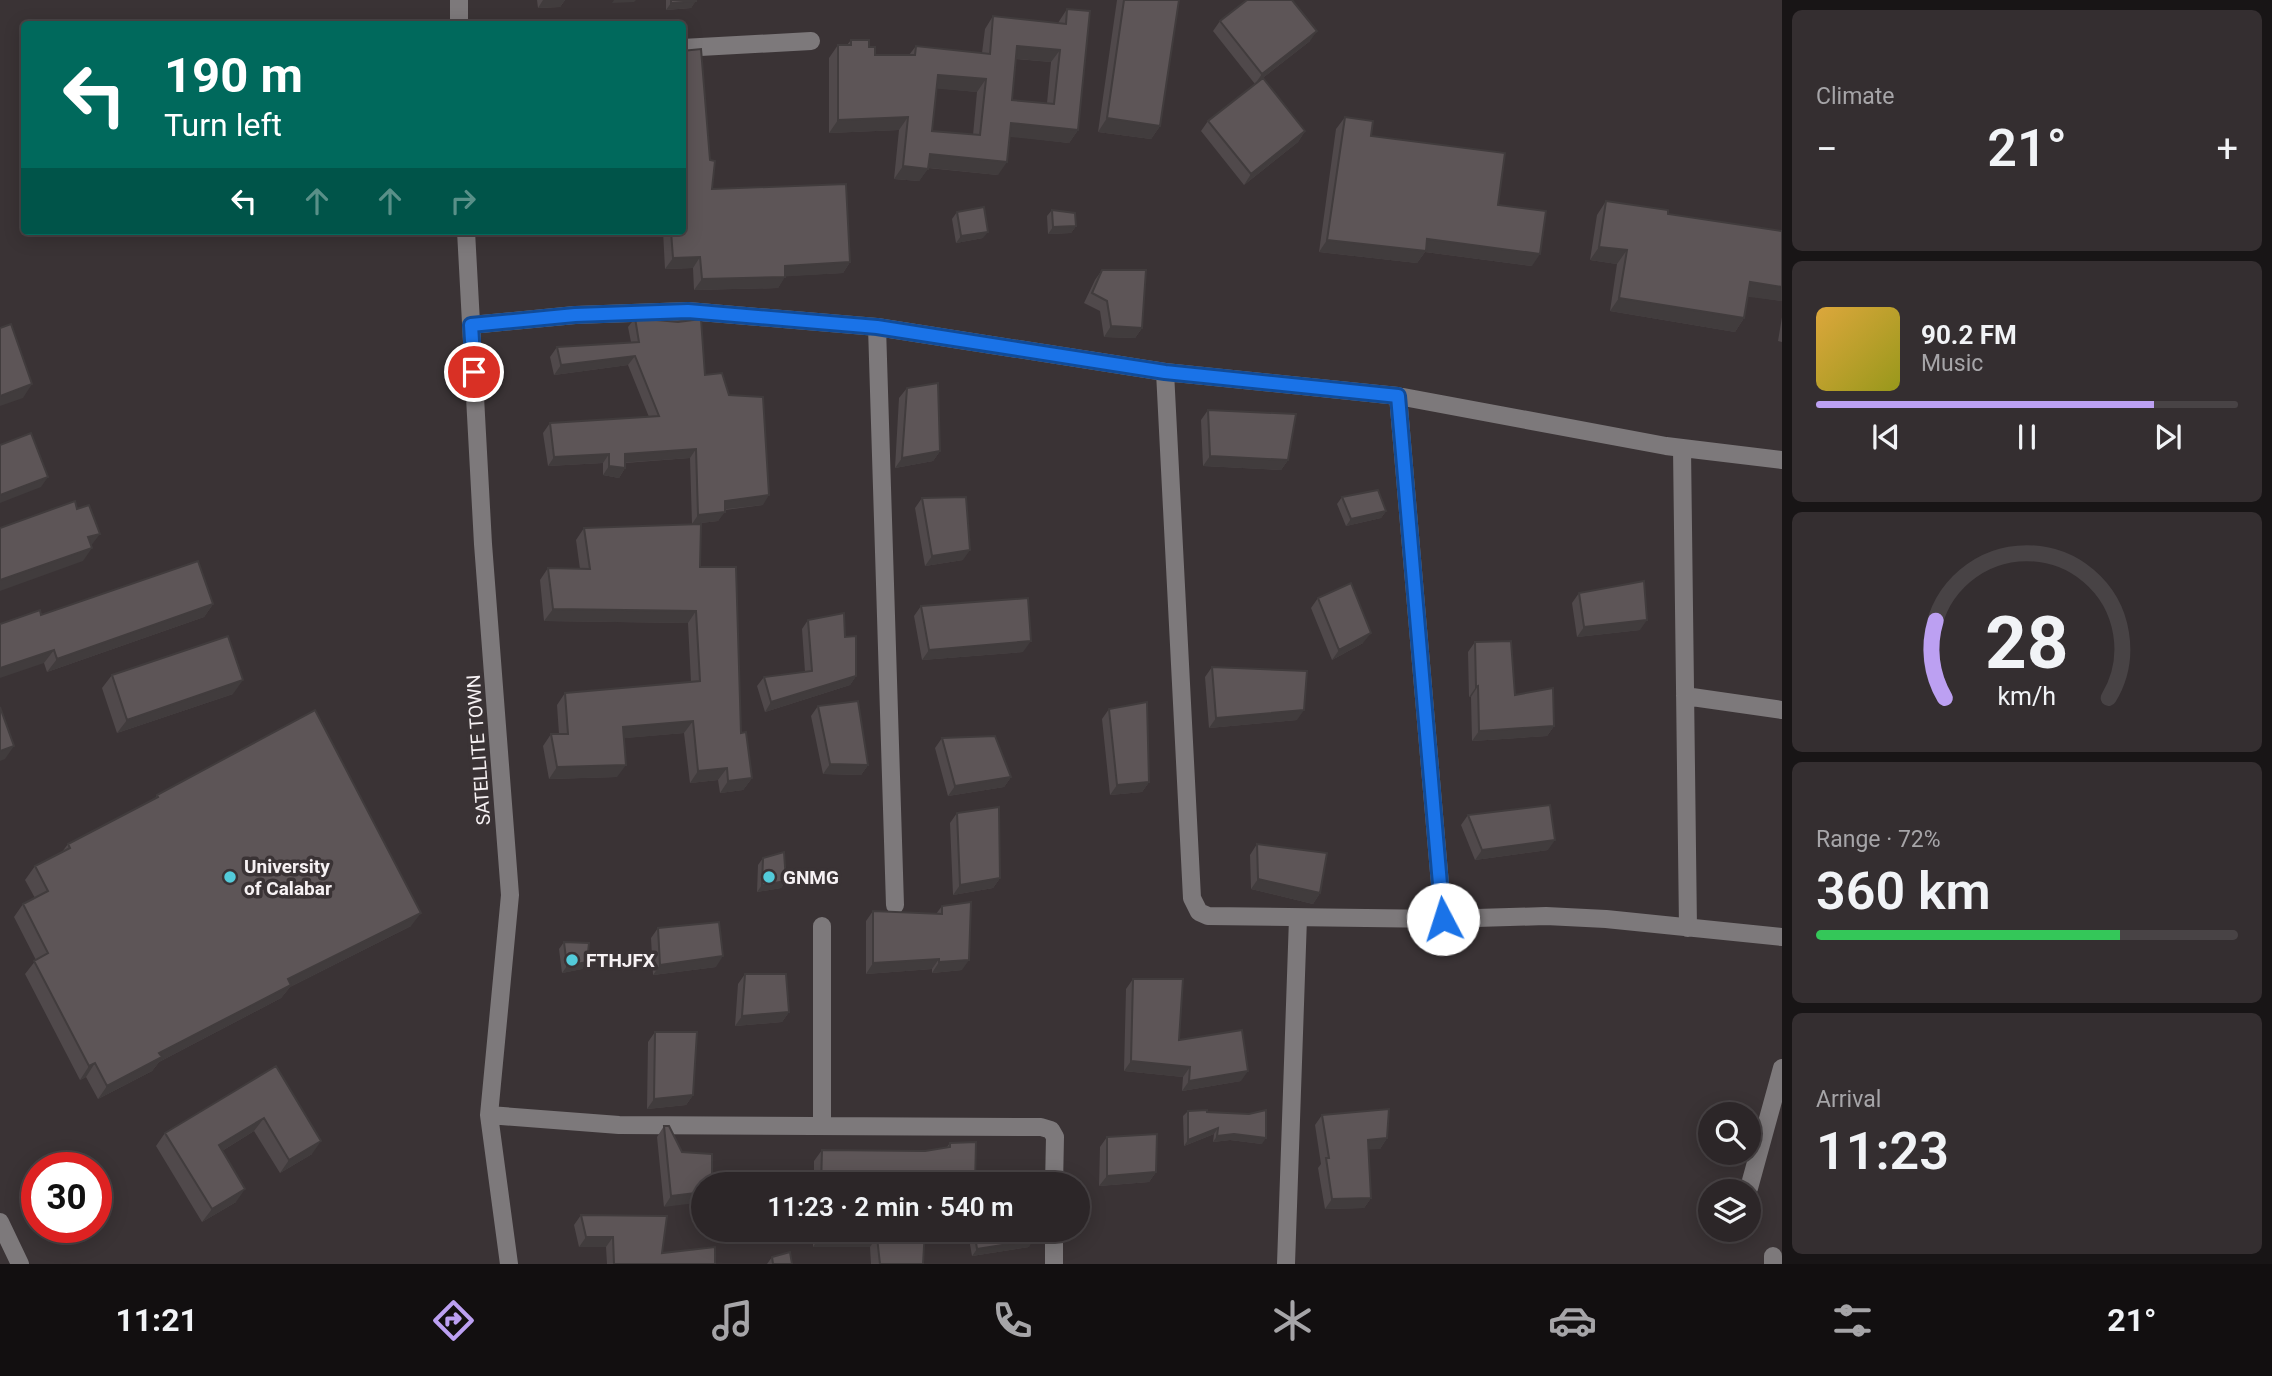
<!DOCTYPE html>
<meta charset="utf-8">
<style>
body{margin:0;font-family:Roboto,sans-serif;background:#342e30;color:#f1f3f6;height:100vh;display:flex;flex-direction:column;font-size:26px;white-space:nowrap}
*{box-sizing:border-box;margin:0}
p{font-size:23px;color:#a6a5a8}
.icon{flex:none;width:38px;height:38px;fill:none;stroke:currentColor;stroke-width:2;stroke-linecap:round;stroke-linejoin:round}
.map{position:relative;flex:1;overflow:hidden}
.side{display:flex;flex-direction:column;gap:10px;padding:10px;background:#181516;width:490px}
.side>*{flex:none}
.hud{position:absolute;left:21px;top:21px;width:665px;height:214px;border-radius:7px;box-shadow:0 4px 18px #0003,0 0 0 2px #484345;background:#00695c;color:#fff;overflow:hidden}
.fabs{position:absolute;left:1698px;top:1102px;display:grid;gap:14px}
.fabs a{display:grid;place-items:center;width:63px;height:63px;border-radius:50%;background:#2c2628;box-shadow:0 4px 18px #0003,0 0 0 2px #484345;font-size:35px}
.speed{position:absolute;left:21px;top:1152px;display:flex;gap:14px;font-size:35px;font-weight:700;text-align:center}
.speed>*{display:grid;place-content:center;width:91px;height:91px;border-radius:50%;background:#2c2628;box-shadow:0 4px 18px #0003,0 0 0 2px #484345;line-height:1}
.speed .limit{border:10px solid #d22;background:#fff;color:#111}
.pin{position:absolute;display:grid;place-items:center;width:60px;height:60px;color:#fff;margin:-30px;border:4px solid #fff;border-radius:50%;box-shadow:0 2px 7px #0007}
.me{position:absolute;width:77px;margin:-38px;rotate:355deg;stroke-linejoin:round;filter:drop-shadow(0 0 5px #0008)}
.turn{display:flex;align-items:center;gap:24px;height:147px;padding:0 28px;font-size:32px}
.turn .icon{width:91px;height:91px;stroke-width:2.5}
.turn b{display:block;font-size:49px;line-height:60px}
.lanes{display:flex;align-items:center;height:66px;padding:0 28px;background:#0003;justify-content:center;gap:35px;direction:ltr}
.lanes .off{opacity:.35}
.big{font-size:52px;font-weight:600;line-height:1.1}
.side .tile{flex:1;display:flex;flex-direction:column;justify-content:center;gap:10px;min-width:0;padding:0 24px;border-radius:10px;background:#342e30}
.side .dial{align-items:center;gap:0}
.dial svg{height:182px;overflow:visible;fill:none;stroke:#484345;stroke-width:7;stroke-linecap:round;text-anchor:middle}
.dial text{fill:#f1f3f6;stroke:none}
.song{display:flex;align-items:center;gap:21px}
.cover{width:84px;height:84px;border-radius:10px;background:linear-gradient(135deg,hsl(40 70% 55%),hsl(60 70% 35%))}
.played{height:7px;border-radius:4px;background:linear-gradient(90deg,#bca0f2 80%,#484345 80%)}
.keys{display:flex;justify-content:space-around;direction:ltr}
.heat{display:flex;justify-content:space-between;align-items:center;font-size:38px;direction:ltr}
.charge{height:10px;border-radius:5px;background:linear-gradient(90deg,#34c759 72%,#484345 0)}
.trip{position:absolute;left:691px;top:1172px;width:399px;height:70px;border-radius:35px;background:#2c2628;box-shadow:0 4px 18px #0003,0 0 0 2px #484345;font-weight:600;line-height:70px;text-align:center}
.tabs{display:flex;height:112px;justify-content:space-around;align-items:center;background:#120f10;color:#a6a5a8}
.tabs .icon{width:49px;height:49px}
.tabs .active{color:#bca0f2}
.tabs b{font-size:32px;color:#f1f3f6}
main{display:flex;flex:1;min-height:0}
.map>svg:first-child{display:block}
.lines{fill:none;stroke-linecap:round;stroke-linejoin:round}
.minor{stroke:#7d797b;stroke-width:18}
.wall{fill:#50494b;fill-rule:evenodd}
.shaded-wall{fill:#413c3d}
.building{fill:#5d5557;stroke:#413c3d;stroke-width:2;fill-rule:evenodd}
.route-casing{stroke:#114b97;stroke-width:18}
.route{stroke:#1a73e8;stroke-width:12}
.poi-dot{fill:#53cbda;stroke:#3a3335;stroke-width:2.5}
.labels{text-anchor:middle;stroke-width:7;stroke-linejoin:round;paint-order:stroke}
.street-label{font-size:19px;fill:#f6f1f3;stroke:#3a3335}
.poi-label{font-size:19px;font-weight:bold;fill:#f6f1f3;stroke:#3a3335;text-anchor:start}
</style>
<main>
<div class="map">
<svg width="1782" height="1264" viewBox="0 0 1782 1264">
<rect width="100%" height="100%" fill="#3a3335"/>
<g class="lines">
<path class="minor" d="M459,24V0
M682,48L811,41
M466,231L483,544L510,895L489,1115L509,1264
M471,325L575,315L688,311L877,327L1165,372L1398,396L1666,446L1782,460
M877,327L895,905
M1165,372L1192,898L1199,912L1208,916L1443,919L1546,916L1606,919L1782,937
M1398,396L1443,919
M1682,448L1688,928
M1685,696L1782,710
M822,926V1126
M489,1115L619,1125L1041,1127L1051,1130L1055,1137L1054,1185
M1749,1188L1782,1068
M0,1222L20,1264
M1773,1256V1264
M1054,1264V1230
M1286,1264L1298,918"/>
</g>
<path class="wall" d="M537,0H565L560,7L538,8Z
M666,0H696L691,8L666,10Z
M1117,0H1179L1160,126L1151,139L1098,132Z
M1067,9L1078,130L1069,143L1009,136L998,175L928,168L919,181L894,179L899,130L829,133V58L838,45H847L851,40L869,47L875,55H909L916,46L982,53L985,29L993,16L1058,23ZM1016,59L1051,62L1047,103L1012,100ZM937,88L977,92L973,135L932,131Z
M1220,21L1310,41L1255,84L1213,31Z
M1345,117L1371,136L1498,205L1532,266L1425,252L1417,263L1319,252L1336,129Z
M1208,121L1305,131L1298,142L1244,185L1201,131Z
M712,189L850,262L843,273L785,276L778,288L694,290L693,268L665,269L663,231H682Z
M1606,201L1668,214L1782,301L1748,296L1744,318L1735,332L1610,311L1617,264L1590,260L1597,215Z
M1052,210L1076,226L1071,233L1048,234L1047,216Z
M957,212L983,238L956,243L952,219Z
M1102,270L1142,328L1135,338L1104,337L1100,311L1084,303L1095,280Z
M1782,317V342L1778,341Z
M635,318L705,375L763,505L725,510L718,521L692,524L690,458L625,463V468L619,478L603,475V463L548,466L543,433L550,423L649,417L628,365L554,375L550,357L557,347L631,342L628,327Z
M907,388L940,451L933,461L895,468L899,398Z
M1208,410L1288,460L1281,470L1203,466L1201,420Z
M1342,497L1386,511L1381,518L1346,526L1337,504Z
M922,498L963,560L925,566L915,508Z
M584,528L700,567L741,733L752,778L743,790L720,793L718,780L690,783L684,733L624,738L617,777L549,779L543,746L551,734H559L557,705L565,693L691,682L688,623L544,621L540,580L548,568L580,569L576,540Z
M1579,593L1640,630L1577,637L1572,603Z
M1318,598L1363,643L1332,660L1311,608Z
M213,604L204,617L47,672L44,663L41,615Z
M921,606L1023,652L922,660L914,616Z
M808,620L845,637L856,676L850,685L765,712L757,686L764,677L805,672L802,629Z
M1475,642L1515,695L1554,726L1547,736L1472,741L1471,697H1469L1468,652Z
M1212,667L1297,720L1209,728L1205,677Z
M112,675L233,694L117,733L102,688Z
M818,706L868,765L861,775L823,774L811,716Z
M1109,709L1149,782L1142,792L1110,795L1102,719Z
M942,738L1011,777L1004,787L948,796L935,748Z
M157,795L411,926L290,987L281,998L159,1062L152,1071L98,1099L86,1077L80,1080L25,974L36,960L14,917L23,904L35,898L25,880L35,866L62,852L68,844L155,799Z
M957,813L1000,878L993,888L953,895L950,823Z
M1468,815L1548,850L1475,860L1461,825Z
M1257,844L1320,893L1313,904L1251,889L1250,855Z
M763,858L786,881L781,888L757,892L758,865Z
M942,906L962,970L932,973V969L866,974V921L873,911L936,914Z
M658,928L716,967L653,975L651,938Z
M564,942L587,962L582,969L562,973L559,949Z
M745,974L789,1012L782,1022L735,1026L738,984Z
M1133,979L1179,1040L1241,1081L1182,1091L1183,1077L1124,1071L1126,989Z
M655,1032L693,1095L686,1105L647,1109L648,1042Z
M276,1066L312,1154L280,1173L254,1131L222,1151L236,1202L202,1222L156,1146L165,1133Z
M1188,1111L1207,1112L1262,1144L1230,1140L1213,1142L1214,1134L1184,1146L1183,1116Z
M1322,1115L1387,1138L1380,1149H1369L1371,1198L1364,1208L1325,1209L1318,1168L1321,1164L1315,1125Z
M664,1126L682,1152L712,1154L664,1207L657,1137Z
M1107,1137L1156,1172L1149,1182L1099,1186L1100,1147Z
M950,1143L975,1185H814V1161L822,1150L925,1151L947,1147Z
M581,1215L662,1253L715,1264H607L606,1247H579L574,1225Z
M813,1230H925L923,1264H871L870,1247H813Z
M970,1230H1034L1029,1247L972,1256L968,1233Z
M772,1257L792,1264H767Z"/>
<path class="shaded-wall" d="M543,0H565L560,7L538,8Z
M614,0H636L634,2L612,3Z
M696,1L691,8L666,10L671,3Z
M1317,31L1310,41L1255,84L1262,74Z
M1017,46L1060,50L1051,62L1008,58Z
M938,75L986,79L977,92L929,88Z
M908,117L899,130L829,133L838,120Z
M1107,118L1160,126L1151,139L1098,132Z
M1011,123L1078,130L1069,143L1002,136Z
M1305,131L1298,142L1244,185L1251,174Z
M930,154L1007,162L998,175L921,167Z
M903,166L928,169L919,181L894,179Z
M1076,226L1071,233L1048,234L1053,227Z
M988,232L983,238L956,243L961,236Z
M1427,239L1540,254L1532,266L1425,252L1417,263L1319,252L1327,240Z
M1599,247L1627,250L1617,264L1590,260Z
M700,257L693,268L665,269L673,258Z
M850,262L843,273L777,277L785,266Z
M785,277L778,288L694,290L702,279Z
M1750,282L1782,287V301L1741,296Z
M1619,298L1744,318L1735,332L1610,311Z
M1111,326L1142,328L1135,338L1104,337Z
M635,356L628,365L554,375L561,365Z
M32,384L23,398L0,406V396Z
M696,449L690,458L618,463L625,454Z
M940,451L933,461L895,468L902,458Z
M609,454L603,463L548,466L554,457Z
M1210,456L1288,460L1281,470L1203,466Z
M609,466L625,468L619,478L603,475Z
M48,477L41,487L0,503V495Z
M769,495L763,505L718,510L725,501Z
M1386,511L1381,518L1346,526L1351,519Z
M725,512L718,521L692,524L698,515Z
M100,534L90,547L88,537Z
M92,548L83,561L0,591V580Z
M970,550L963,560L925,566L932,556Z
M213,604L204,617L47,672L57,659Z
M553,609L696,611L688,623L544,621Z
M1647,620L1640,630L1577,637L1584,627Z
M1371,633L1363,643L1332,660L1339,650Z
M1031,641L1023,652L922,660L929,650Z
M54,650L44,663L0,678V668Z
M856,676L850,685L765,712L771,702Z
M243,680L233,694L117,733L127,720Z
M1478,686L1471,697H1469L1476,687Z
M1304,710L1297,720L1209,728L1216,718Z
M693,721L684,733L615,739L623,727Z
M1554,726L1547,736L1472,741L1479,731Z
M14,746L5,759L0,761V751Z
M830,764L868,765L861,775L823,774Z
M626,765L617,777L549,779L557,767Z
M727,768L718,780L690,783L698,771Z
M1011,777L1004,787L948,796L955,786Z
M752,778L743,790L720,793L728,781Z
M1149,782L1142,792L1110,795L1117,785Z
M1555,840L1548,850L1475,860L1482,850Z
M1000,878L993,888L953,895L960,885Z
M1258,879L1320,893L1313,904L1251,889Z
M786,881L781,888L757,892L762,885Z
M421,913L411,926L290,987L281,998L159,1062L152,1071L98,1099L107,1086L159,1053L288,979Z
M723,956L716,967L653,975L660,965Z
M939,959L932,969L866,974L873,963Z
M969,960L962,970L932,973L939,962Z
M587,962L582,969L562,973L567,966Z
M789,1012L782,1022L735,1026L742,1016Z
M1131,1061L1190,1067L1183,1077L1124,1071Z
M95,1063L86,1077L80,1080L89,1066Z
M1248,1071L1241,1081L1182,1091L1189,1081Z
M693,1095L686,1105L647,1109L654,1099Z
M264,1118L254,1131L209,1159L219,1145Z
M1218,1128L1214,1134L1184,1146L1188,1140Z
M1234,1134L1266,1138L1262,1144L1230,1140L1213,1142L1217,1136Z
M1387,1138L1380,1149L1361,1150L1368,1140Z
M321,1141L312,1154L280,1173L289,1160Z
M1156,1172L1149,1182L1099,1186L1107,1176Z
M245,1189L236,1202L202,1222L212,1209Z
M704,1192V1202L664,1207L671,1196Z
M1371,1198L1364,1208L1325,1209L1332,1199Z
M820,1236L877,1237L870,1247H813Z
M586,1237H613L606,1247H579Z
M1033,1240L1029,1247L972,1256L977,1249Z"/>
<path class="building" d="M671,0H696V1L671,3Z
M1124,0H1179L1160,126L1107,118Z
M1247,0H1292L1317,31L1262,74L1220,21Z
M1067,9L1090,11L1078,130L1011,123L1007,162L930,154L928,169L903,166L908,117L838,120V45H851V40H869V47H875V55H915L916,46L990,54L993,16L1066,24ZM1017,46L1060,50L1054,104L1012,100ZM938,75L986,79L980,135L932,131Z
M701,49L710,160L715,161L712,189L846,184L850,262L785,266V277L702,279L700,257L673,258L671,231H682V51Z
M1263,78L1305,131L1251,174L1208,121Z
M1345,117L1373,121L1371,136L1505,153L1498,205L1546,211L1540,254L1427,239L1426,251L1327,240Z
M1606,201L1668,210V214L1782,231V287L1750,282L1744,318L1619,298L1627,250L1599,247Z
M984,207L988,232L961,236L957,212Z
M1052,210L1075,213L1076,226L1053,227Z
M1102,270H1146L1142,328L1111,326L1107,301L1092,293Z
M635,318L678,322L701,319L705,375L722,373L729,395L763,397L769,495L725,501V512L698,515L696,449L625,454V468L609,466V454L554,457L550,423L659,416L635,356L561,365L557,347L639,342Z
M11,324L32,384L0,396V328Z
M938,383L940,451L902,458L907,388Z
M1208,410L1296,414L1288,460L1210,456Z
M31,433L48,477L0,495V445Z
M1378,490L1386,511L1351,519L1342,497Z
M966,497L970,550L932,556L922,498Z
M75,501L77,509L89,505L100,534L88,537L92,548L0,580V528Z
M701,524L700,567H736L741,733L746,732L752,778L728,781L727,768L698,771L693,721L623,727L626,765L557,767L551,734H568L565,693L700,681L696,611L553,609L548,568L590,569L584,528Z
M198,561L213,604L57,659L54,650L0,668V624L40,610L41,615Z
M1644,581L1647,620L1584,627L1579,593Z
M1351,583L1371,633L1339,650L1318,598Z
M1028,598L1031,641L929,650L921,606Z
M844,613L845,637L856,636V676L771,702L764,677L812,671L808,620Z
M228,636L243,680L127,720L112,675Z
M1511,641L1515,695L1553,688L1554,726L1479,731L1478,686L1476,687L1475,642Z
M1212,667L1307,671L1304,710L1216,718Z
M858,701L868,765L830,764L818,706Z
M1147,702L1149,782L1117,785L1109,709Z
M0,707L14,746L0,751Z
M315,710L421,913L288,979L291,985L159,1053L162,1057L107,1086L95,1063L89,1066L34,961L48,953L23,904L48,891L35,866L70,848L68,844L158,797L157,795Z
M995,736L1011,777L955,786L942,738Z
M1550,805L1555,840L1482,850L1468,815Z
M999,807L1000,878L960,885L957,813Z
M1257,844L1327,853L1320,893L1258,879Z
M784,852L786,881L762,885L763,858Z
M971,902L969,960L939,962V959L873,963V911L942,914V906Z
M719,922L723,956L660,965L658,928Z
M564,942L589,943L587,962L567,966Z
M745,974H786L789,1012L742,1016Z
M1133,979H1183L1179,1040L1242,1030L1248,1071L1189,1081L1190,1067L1131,1061Z
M655,1032H697L693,1095L654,1099Z
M276,1066L321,1141L289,1160L264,1118L219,1145L245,1189L212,1209L165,1133Z
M1389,1109L1387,1138L1368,1140L1371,1198L1332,1199L1326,1158H1329L1322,1115Z
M1207,1110V1112L1249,1114L1266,1110V1138L1234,1134L1217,1136L1218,1128L1188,1140V1111Z
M664,1126H669L682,1152L712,1154V1185H704V1192L671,1196Z
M1157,1134L1156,1172L1107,1176V1137Z
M976,1142L975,1185H821L822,1150L925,1151L950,1147V1143Z
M581,1215L667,1216L662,1253L715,1247V1264H614L613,1237H586Z
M820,1230H925L923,1264H880L877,1237L820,1236Z
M974,1230H1034L1033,1240L977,1249Z
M790,1252L792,1264H773L772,1257Z"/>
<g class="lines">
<g class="route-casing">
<path id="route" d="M474,372L471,325L575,315L688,311L877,327L1165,372L1398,396L1443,919"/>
</g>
<use href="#route" class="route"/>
</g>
<g class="poi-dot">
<circle cx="230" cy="877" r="7"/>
<circle cx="769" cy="877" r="7"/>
<circle cx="572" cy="960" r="7"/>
</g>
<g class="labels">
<g class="street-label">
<text transform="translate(478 750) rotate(-94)" y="7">SATELLITE TOWN</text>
</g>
<g class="poi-label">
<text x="244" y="873">University<tspan x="244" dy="22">of Calabar</tspan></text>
<text x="783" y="884">GNMG</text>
<text x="586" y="967">FTHJFX</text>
</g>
</g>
</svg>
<div class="fabs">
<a><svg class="icon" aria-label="search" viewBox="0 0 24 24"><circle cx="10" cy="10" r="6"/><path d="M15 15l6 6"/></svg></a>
<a><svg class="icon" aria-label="layers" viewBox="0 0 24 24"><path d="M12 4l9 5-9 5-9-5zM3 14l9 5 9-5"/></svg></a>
</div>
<div class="speed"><div class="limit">30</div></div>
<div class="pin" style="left:474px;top:372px;background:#d93025"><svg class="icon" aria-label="arrive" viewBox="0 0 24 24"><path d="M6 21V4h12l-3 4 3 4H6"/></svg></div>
<svg class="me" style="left:1443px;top:919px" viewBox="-20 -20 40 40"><circle r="19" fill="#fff"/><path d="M0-13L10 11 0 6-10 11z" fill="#1a73e8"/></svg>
<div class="trip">11:23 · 2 min · 540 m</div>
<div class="hud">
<div class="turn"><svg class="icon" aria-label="left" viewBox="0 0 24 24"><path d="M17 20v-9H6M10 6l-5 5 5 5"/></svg><div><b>190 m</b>Turn left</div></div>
<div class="lanes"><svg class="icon" aria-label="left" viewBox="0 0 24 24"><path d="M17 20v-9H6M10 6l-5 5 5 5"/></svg><svg class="icon off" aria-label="ahead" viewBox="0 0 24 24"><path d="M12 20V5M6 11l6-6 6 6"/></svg><svg class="icon off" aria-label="ahead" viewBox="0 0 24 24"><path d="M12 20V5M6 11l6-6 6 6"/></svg><svg class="icon off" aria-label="right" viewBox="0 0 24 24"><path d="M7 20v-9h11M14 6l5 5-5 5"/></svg></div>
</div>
</div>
<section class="side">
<div class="tile"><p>Climate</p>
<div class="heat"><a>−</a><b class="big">21°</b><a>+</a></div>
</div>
<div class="tile">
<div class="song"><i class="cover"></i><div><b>90.2 FM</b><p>Music</p></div></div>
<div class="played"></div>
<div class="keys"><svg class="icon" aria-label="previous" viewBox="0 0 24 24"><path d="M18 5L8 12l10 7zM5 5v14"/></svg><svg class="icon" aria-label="pause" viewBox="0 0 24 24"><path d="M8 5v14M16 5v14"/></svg><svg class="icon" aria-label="next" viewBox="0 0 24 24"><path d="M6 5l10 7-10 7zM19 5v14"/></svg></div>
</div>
<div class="tile dial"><svg viewBox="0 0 100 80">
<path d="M14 69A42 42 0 1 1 86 69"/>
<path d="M14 69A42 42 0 0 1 10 35" stroke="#bca0f2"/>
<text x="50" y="56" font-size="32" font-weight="700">28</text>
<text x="50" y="72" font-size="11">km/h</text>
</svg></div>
<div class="tile"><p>Range · 72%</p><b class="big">360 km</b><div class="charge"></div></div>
<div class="tile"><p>Arrival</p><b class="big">11:23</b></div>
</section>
</main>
<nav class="tabs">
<b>11:21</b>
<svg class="icon active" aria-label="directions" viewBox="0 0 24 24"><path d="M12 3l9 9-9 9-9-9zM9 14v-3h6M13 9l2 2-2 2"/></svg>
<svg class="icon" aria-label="music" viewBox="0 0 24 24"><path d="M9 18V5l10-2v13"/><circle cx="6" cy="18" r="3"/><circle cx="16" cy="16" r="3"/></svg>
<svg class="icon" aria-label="phone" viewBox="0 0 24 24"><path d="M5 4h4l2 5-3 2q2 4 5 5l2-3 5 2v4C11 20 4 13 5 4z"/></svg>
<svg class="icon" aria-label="climate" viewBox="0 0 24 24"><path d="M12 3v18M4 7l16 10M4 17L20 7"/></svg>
<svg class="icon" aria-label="car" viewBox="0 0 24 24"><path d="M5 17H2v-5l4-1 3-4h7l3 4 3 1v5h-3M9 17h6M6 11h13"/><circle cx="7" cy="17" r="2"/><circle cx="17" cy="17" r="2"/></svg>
<svg class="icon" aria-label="filters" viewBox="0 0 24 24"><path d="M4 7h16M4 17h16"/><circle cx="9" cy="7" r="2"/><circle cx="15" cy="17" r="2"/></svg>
<b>21°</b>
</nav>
